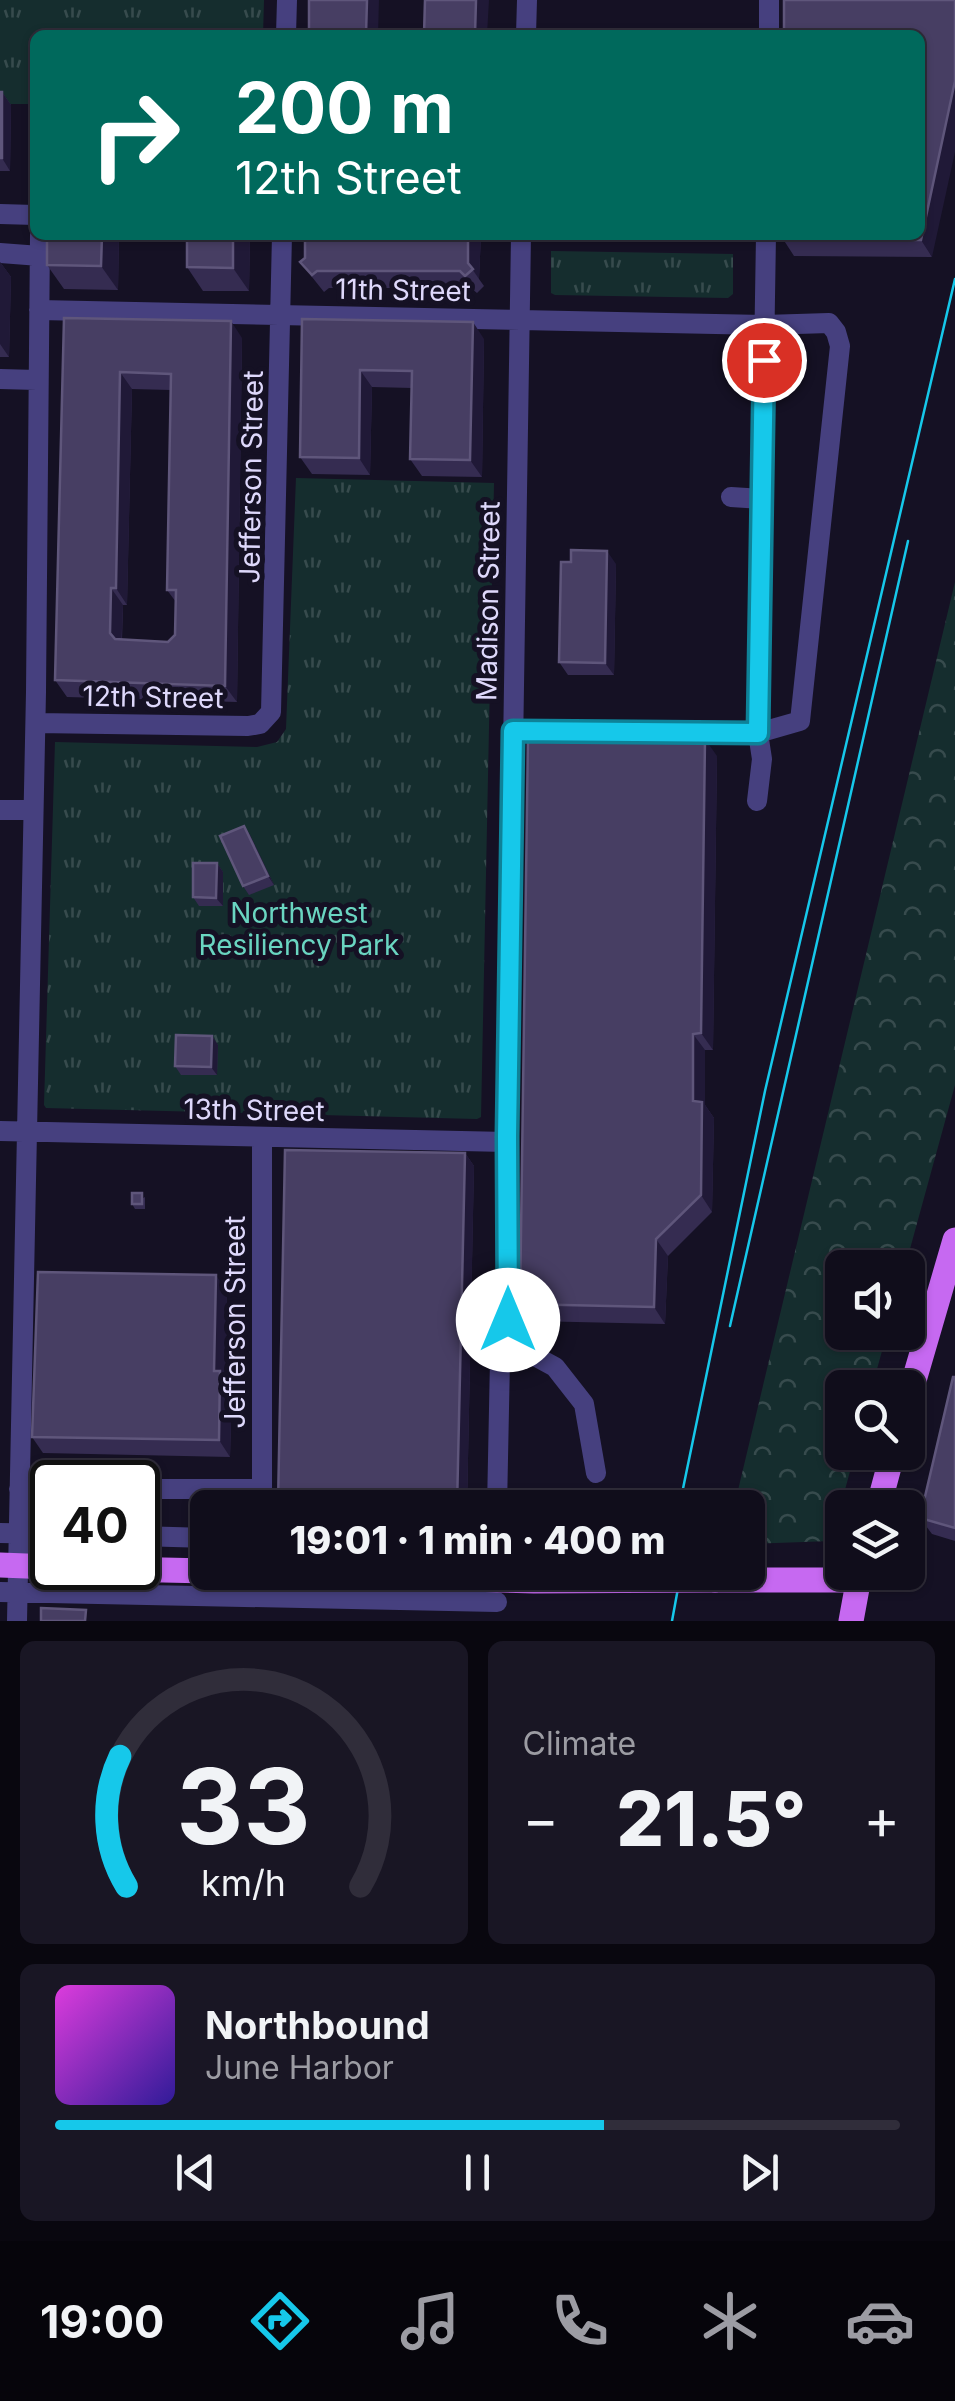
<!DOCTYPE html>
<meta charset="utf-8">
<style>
body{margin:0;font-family:Inter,sans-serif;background:#191624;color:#f1f3f6;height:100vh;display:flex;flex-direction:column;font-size:38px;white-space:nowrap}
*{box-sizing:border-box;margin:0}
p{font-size:32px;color:#9c9ca3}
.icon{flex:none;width:55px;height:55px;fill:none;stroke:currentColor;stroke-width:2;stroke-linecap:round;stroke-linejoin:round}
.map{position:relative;height:1621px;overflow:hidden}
.sheet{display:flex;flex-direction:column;gap:20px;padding:20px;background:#09070f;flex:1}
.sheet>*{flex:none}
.top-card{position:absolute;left:30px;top:30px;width:895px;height:210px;border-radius:15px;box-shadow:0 2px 8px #0004,0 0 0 2px #302d3a;background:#00695c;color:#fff;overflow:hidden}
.controls{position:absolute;left:825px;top:1250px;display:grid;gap:20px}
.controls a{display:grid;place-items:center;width:100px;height:100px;border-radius:15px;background:#100d1b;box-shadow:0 2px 8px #0004,0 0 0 2px #302d3a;font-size:50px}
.speed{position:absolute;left:30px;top:1460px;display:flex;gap:20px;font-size:50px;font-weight:700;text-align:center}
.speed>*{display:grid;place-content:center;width:130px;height:130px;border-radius:50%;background:#100d1b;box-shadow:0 2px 8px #0004,0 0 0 2px #302d3a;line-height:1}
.speed .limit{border:5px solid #111;border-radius:15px;background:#fff;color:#111}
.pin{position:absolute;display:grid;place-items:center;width:85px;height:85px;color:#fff;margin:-42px;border:5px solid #fff;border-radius:50%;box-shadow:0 2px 10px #0007}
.me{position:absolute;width:110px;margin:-55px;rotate:0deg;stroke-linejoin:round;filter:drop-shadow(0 0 8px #0008)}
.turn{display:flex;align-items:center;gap:35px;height:210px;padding:0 40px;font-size:45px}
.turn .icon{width:130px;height:130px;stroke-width:2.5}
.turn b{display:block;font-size:70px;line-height:85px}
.big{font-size:75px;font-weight:800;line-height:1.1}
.sheet .card{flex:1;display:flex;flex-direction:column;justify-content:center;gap:15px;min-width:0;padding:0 35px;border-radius:15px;background:#191624}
.sheet .dial{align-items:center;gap:0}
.dial svg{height:260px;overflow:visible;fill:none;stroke:#302d3a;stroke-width:7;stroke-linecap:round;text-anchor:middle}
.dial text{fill:#f1f3f6;stroke:none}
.song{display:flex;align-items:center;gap:30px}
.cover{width:120px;height:120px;border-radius:15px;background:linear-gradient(135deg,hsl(300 70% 55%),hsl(250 70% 35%))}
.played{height:10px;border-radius:5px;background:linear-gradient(90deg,#16c8ea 65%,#302d3a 65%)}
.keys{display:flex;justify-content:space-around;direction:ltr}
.heat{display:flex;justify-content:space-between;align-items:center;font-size:55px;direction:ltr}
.sheet .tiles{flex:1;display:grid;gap:20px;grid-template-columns:1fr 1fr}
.card:last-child{grid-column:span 2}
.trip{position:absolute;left:190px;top:1490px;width:575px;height:100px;border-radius:15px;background:#100d1b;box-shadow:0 2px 8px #0004,0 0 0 2px #302d3a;font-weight:800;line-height:100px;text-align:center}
.dock{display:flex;height:160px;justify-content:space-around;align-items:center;background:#06050b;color:#9c9ca3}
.dock .icon{width:70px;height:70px}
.dock .on{color:#16c8ea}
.dock b{font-size:45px;color:#f1f3f6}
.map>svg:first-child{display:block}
.forest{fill:url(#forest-crowns)}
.park{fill:url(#park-tufts)}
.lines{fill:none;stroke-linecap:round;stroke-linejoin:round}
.minor{stroke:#46407f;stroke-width:20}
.major{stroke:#c669f1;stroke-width:25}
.tram{stroke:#16c8ea;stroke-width:2.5}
.major-bridge{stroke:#c669f1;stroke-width:25}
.wall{fill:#352c51;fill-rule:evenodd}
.shaded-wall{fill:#201937}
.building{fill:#473e63;stroke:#5f567b;stroke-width:2.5;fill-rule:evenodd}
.route-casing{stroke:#0e8298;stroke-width:25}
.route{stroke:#16c8ea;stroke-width:18}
.labels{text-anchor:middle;stroke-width:10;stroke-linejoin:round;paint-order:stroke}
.street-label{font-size:28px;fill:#ded8fb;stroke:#151124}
.park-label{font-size:28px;fill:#6ad5c1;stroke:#151124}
</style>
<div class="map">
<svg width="955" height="1621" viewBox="0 0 955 1621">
<defs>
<pattern id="forest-crowns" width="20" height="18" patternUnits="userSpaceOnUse" patternTransform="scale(2.5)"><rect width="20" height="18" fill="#152d2e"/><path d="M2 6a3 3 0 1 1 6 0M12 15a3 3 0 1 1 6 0" fill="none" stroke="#374b4d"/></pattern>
<pattern id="park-tufts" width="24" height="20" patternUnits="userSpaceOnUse" patternTransform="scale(2.5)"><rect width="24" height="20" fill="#152d2e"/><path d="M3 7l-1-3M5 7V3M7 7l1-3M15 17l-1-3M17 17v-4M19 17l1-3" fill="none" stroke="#374b4d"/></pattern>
</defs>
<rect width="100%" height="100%" fill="#151124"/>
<path class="forest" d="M955,582V1085L905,1267L842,1268V1332L887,1333L872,1387L842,1388V1452L855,1453L831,1541L748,1544V1508L734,1507Z"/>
<path class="park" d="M0,0H264L263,35H35V104H0Z
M551,251L733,254V294L728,298L555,295L551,293Z
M296,478L494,483L481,1117L477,1119L46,1108L44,1105L55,742L257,747L277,742L286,729Z"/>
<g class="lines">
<path class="minor" d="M286,35L287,0
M526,35L527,0
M769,35V0
M0,214L35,215
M0,253L40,256
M39,310L765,325L829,323L836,332L840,346L800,721L758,733L513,731
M0,379L37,380
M731,497L762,499
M36,723L248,726L260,724L271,712L282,235
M757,801L762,759L758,733L766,235
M0,810H32
M0,1131L507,1142
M501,1353L531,1354L555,1367L584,1404L596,1473
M19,1489H52
M138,1489H262
M262,1508V1137
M497,1508L500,1359L508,1320L507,1137L521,235
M0,1533L52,1534
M138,1536L208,1538
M0,1592L497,1602
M17,1621L36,692L40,235"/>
<path class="major" d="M908,1401L955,1240
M878,1508L893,1452
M74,1568L208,1571
M715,1580H858
M851,1621L860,1572"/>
<path class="tram" d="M730,1326L908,541
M679,1508L765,1091L955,279
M672,1621L681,1572"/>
<path class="major-bridge" d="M0,1565L52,1567
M241,1572L534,1581L715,1580"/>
</g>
<path class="wall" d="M0,92H2L11,105L10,171H0Z
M119,235L118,290L64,289L47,265Z
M250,235L249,291H203L187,267Z
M305,235H481L479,279L484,286L477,293L471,288H329L324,292L300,262L305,258Z
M920,235L932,257L794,256L783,239Z
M0,262L11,277L9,357H0Z
M64,318L242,338L237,702L67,697L55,680ZM132,389L171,390L167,590L176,602L175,635L168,642L122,640L123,605H127Z
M302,319L484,339L482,477L422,476L410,459L412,388L372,387L370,475L312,474L300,457Z
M616,564L614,675H568L559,662Z
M717,756L713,1050H705V1105L714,1118L712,1212L668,1256L665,1324L531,1321L520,1304Z
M244,826L250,835L274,885L249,895L243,886Z
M217,863L223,872V906H199L193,897Z
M212,1036L218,1045L217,1075H181L175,1066Z
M465,1153L474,1166L467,1508H280L278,1504Z
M145,1197V1209H135L132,1204Z
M227,1292L226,1379L232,1388L230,1457L43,1453L32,1437Z
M955,1377V1541L932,1534L920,1518Z"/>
<path class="shaded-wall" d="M367,0H379L378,35H366Z
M476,0H489L487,35H475Z
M955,81V152L932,257L921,240Z
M2,92L11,105L10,171L2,158Z
M102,235H119L118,290L101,266Z
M233,235H250L249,291L233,268Z
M468,235H481L479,279L468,263Z
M0,262L11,277L9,357L0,344Z
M231,321L242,338L237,702L225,686Z
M473,322L484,339L482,477L470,460Z
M360,370L372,387L370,475L359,458Z
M120,372L132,389L127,605L116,588Z
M607,551L616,564L614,675L605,663Z
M111,588L123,605L121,650L110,633Z
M705,739L717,756L713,1050L701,1033Z
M244,826L250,835L274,885L268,876Z
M217,863L223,872V906L216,898Z
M693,1034L705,1050V1105L714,1118L712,1212L701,1195L693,1101Z
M212,1036L218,1045L217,1075L211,1067Z
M465,1153L474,1166L467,1508H457Z
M656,1239L668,1256L665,1324L654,1307Z
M216,1275L227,1292L226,1379L232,1388L230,1457L219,1440L214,1371Z"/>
<path class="building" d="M309,0H367L366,35H309Z
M425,0H476L475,35H424Z
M784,0H955V81L921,240L783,239V235H920V35H784Z
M0,92H2V158H0Z
M47,235H102L101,266L47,265Z
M187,235H233V268L187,267Z
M305,235H468V263L473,269L465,276L460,271H317L312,275L300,262L305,258Z
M64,318L231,321L225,686L55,680ZM120,372L171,374L167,590H176L175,635L168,642L115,639L110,633L111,588H116Z
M302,319L473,322L470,460L410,459L412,371L360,370L359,458L300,457Z
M571,550L607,551L605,663L559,662L561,562H571Z
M528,736L705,739L701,1033L693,1034V1101L702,1102L701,1195L656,1239L654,1307L520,1304Z
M244,826L268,876L243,886L220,836Z
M193,863H217L216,898L193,897Z
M176,1035L212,1036L211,1067L175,1066Z
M285,1150L465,1153L457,1507L278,1504Z
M132,1193H142V1204H132Z
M38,1272L216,1275L214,1371H220L219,1440L32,1437Z
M953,1377H955V1528L920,1518Z
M41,1608L86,1610L85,1621H41Z"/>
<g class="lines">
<g class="route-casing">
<path id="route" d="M508,1320L507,1137L513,731L758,733L764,360"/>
</g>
<use href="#route" class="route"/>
</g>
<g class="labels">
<g class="street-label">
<text transform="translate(403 290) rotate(1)" y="10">11th Street</text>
<text transform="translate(251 477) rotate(-89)" y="10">Jefferson Street</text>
<text transform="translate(488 601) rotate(-89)" y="10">Madison Street</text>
<text transform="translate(153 697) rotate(1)" y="10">12th Street</text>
<text transform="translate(254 1110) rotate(1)" y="10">13th Street</text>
<text transform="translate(235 1322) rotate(-90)" y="10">Jefferson Street</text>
</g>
<g class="park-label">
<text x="299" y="923">Northwest<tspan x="299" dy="32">Resiliency Park</tspan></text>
</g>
</g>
</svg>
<div class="controls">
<a><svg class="icon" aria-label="sound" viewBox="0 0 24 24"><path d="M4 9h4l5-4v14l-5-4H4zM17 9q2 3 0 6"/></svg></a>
<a><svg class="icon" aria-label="search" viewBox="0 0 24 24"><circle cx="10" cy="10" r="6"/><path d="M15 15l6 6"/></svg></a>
<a><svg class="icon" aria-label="layers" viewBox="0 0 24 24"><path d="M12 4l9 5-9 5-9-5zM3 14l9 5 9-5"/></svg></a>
</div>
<div class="speed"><div class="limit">40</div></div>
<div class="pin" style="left:764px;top:360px;background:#d93025"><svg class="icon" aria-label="arrive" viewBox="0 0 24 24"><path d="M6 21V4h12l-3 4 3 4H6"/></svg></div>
<svg class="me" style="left:508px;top:1320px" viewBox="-20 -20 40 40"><circle r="19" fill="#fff"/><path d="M0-13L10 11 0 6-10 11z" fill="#16c8ea"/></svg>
<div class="trip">19:01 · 1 min · 400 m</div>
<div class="top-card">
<div class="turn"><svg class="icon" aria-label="right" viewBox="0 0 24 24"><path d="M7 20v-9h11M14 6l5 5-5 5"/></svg><div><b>200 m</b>12th Street</div></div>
</div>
</div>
<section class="sheet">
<div class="tiles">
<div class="card dial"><svg viewBox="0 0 100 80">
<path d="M14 69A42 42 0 1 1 86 69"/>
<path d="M14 69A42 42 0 0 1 12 29" stroke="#16c8ea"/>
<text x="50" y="56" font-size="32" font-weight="700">33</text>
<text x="50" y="72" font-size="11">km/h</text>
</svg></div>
<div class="card"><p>Climate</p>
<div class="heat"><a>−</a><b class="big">21.5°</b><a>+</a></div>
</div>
<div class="card">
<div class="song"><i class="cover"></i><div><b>Northbound</b><p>June Harbor</p></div></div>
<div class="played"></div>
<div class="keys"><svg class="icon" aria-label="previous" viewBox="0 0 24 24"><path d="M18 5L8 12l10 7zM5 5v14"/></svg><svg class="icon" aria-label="pause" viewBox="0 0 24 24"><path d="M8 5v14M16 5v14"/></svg><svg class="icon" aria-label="next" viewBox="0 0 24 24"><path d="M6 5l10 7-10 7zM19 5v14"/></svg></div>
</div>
</div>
</section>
<nav class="dock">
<b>19:00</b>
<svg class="icon on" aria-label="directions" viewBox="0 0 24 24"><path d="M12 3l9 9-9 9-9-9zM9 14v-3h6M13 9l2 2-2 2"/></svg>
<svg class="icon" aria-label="music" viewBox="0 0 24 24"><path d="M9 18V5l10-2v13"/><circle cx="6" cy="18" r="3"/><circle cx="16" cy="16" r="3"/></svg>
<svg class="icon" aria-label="phone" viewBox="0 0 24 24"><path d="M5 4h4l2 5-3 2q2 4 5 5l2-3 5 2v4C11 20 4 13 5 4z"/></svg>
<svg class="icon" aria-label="climate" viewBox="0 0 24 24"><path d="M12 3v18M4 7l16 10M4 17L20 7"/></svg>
<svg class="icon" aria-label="car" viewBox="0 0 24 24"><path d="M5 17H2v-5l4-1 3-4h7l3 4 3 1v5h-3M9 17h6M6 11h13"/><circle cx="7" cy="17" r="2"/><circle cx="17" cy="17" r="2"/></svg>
</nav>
